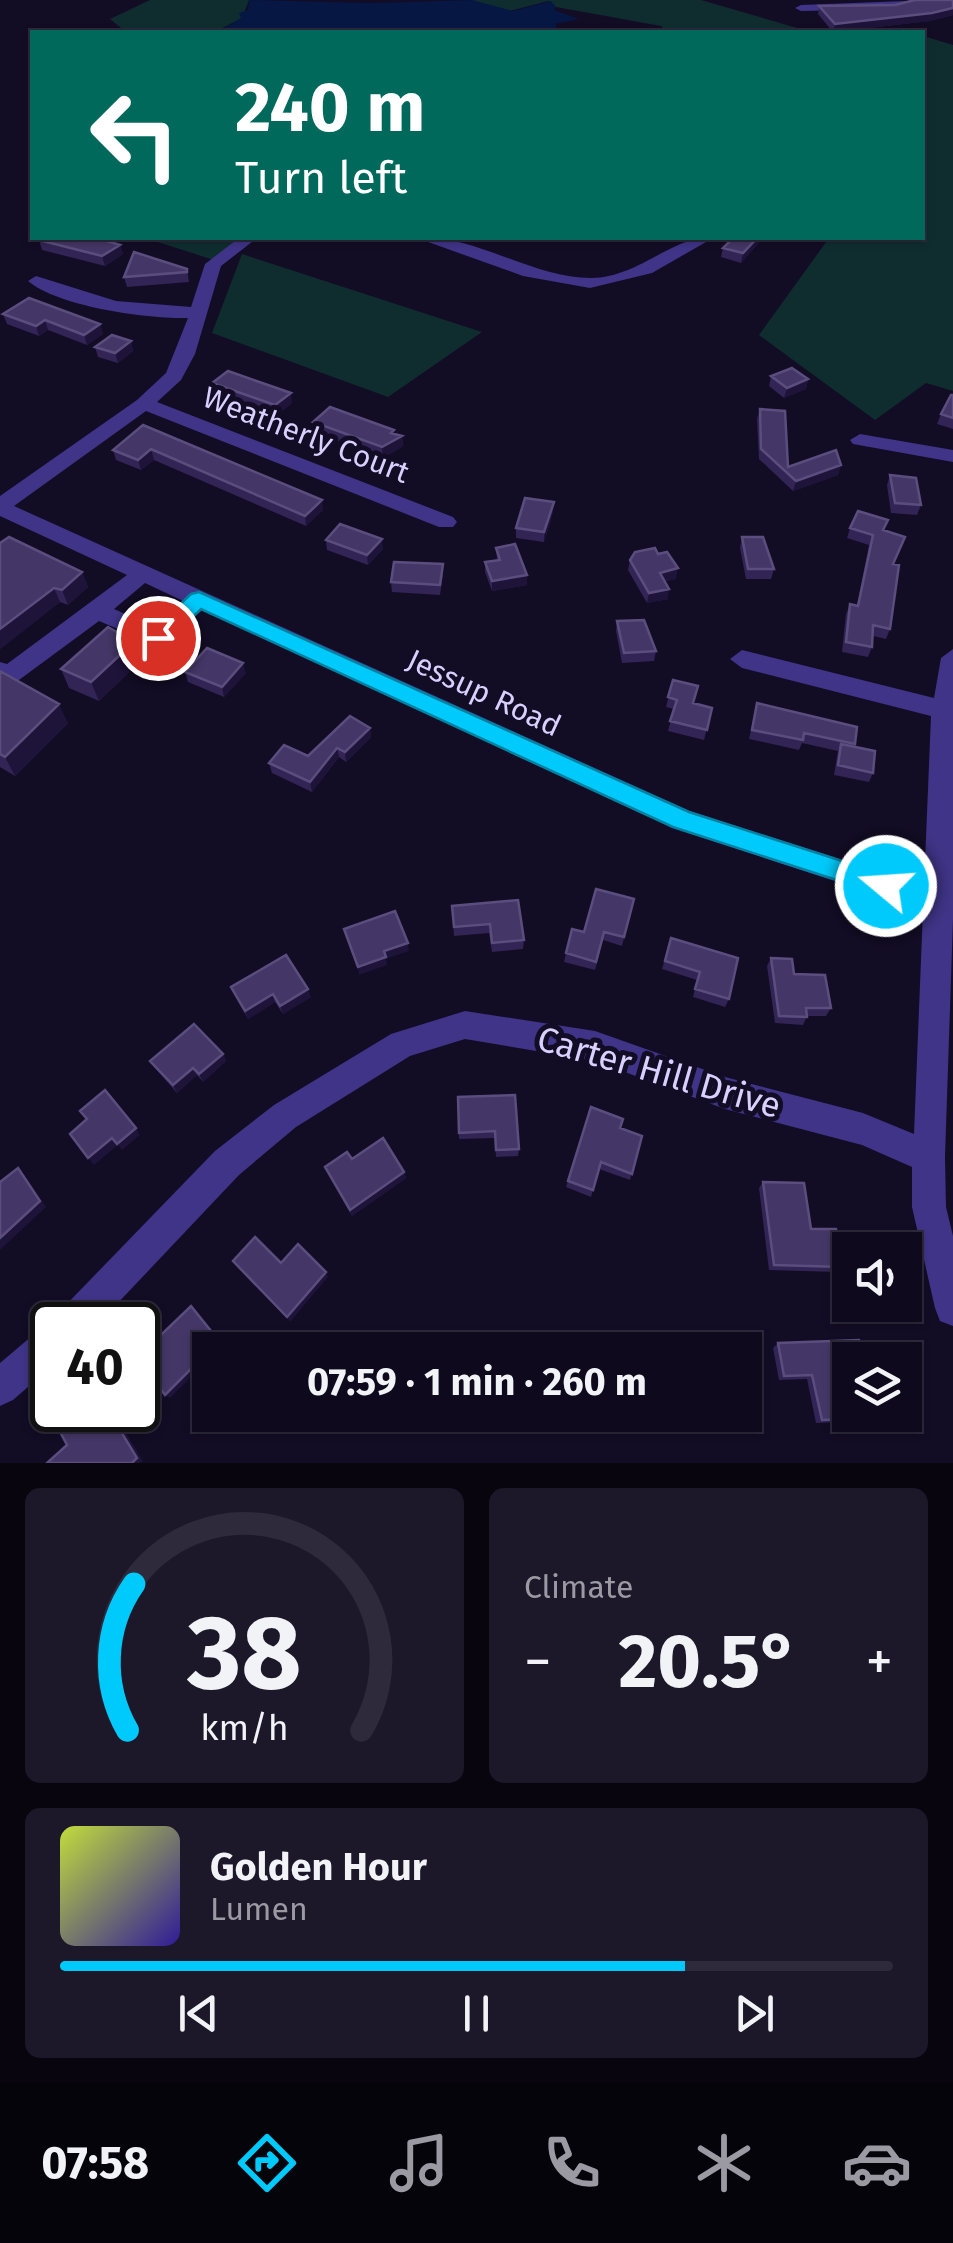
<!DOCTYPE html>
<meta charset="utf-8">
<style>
body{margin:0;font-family:"Fira Sans",sans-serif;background:#1c1729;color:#f1f3f6;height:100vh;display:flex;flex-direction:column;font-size:38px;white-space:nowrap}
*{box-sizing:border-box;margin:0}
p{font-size:32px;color:#9b9aa3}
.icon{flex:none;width:55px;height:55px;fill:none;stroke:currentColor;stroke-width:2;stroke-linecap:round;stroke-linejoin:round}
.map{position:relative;height:1463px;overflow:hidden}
.details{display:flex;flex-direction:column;gap:25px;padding:25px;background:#08050f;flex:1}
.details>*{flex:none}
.hud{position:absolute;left:30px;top:30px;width:895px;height:210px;border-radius:0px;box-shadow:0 2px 8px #0004,0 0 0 2px #2e2a3b;background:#00695c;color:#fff;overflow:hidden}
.tools{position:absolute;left:832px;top:1232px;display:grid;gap:20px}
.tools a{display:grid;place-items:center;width:90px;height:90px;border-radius:0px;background:#0e091c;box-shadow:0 2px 8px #0004,0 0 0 2px #2e2a3b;font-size:50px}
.speed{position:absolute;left:30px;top:1302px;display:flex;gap:20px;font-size:50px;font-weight:700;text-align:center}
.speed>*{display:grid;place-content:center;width:130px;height:130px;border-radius:50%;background:#0e091c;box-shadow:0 2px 8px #0004,0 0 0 2px #2e2a3b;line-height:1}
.speed .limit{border:5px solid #111;border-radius:15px;background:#fff;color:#111}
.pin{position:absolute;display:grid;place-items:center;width:85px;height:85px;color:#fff;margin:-42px;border:5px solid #fff;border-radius:50%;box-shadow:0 2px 10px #0007}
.me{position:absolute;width:110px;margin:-55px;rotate:288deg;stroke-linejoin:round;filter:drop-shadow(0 0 8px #0008)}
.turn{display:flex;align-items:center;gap:35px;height:210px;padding:0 40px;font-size:45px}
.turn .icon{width:130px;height:130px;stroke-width:2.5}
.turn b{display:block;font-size:70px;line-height:85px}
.big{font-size:75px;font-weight:700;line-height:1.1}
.details .card{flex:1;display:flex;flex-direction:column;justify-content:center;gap:15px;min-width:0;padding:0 35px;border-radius:15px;background:#1c1729}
.details .dial{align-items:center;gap:0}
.dial svg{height:260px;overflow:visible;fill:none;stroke:#2e2a3b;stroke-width:7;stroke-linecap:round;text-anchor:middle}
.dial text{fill:#f1f3f6;stroke:none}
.song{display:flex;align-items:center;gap:30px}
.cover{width:120px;height:120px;border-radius:15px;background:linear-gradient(135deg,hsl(70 70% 55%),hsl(250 70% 35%))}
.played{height:10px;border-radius:5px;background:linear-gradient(90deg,#00cafb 75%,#2e2a3b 75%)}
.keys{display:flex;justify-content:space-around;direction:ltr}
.heat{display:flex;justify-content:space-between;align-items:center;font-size:55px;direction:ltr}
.details .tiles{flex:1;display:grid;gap:25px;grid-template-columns:1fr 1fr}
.card:last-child{grid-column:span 2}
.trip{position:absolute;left:192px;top:1332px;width:570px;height:100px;border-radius:0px;background:#0e091c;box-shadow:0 2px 8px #0004,0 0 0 2px #2e2a3b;font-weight:700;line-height:100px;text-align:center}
.menu{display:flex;height:160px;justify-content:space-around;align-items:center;background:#06040b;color:#9b9aa3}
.menu .icon{width:70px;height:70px}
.menu .current{color:#00cafb}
.menu b{font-size:45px;color:#f1f3f6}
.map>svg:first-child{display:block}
.green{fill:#0f2d2f}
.water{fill:#061744}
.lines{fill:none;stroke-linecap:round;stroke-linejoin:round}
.minor{fill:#3f3487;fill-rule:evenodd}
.wall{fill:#322454}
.shaded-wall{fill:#1e1339}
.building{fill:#443666;stroke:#5b4e7e;stroke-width:2.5}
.route{fill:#00cafb;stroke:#0083a3;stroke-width:2.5}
.labels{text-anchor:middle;stroke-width:10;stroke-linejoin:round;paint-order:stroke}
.street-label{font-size:30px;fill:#dad0ff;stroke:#130c25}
.near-street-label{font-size:35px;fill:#dad0ff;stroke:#130c25}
</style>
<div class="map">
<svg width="953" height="1463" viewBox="0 0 953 1463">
<rect width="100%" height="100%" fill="#130c25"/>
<path class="green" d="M150,0H249L242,18L215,32H126L110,19Z
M470,0H701L811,32H666L661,26L556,7L548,1L510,11Z
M923,36L953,45V391L926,383L875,420L759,335L829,238H922Z
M145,238H240L214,260Z
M242,254L482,332L388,397L212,333Z"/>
<path class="water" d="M249,0L371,3L472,0L513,11L551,1L556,7L554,10L579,19L556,24L558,32H217L241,18L239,13L248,10Z"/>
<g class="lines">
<path class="minor" d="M933,0L893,9L801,11L795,8L801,5Z
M239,238H257L221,266L195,354L181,380L157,402L453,517L457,522L453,527H439L146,411L14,506L690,811L924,886L931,716L742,668L730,659L742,650L934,698L941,658L953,649V919L945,1157L946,1207L953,1236V1326L940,1321L935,1308L912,1207V1167L862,1145L725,1109L595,1061L465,1039L410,1056L296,1127L239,1175L97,1325H54L59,1312L215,1151L274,1105L391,1034L465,1011L595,1031L725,1077L863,1113L914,1134L923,910L673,828L202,610L166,644L158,646L99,621L19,680H0V662L7,664L127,575L0,516V496L137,400L166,373L188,318C148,319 59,307 28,281L36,276L116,301L191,307L205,264ZM145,583L183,601L155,627L114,609Z
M417,238C476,234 531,278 591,278C636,278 672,238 706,238V242L652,273L590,288L523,276Z
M860,434L953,450V462L853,444L850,440Z
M52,1325V1366L13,1400L0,1406V1363L39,1330Z"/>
</g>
<path class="wall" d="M953,0V15L930,21L833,32L818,14L819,6L895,5Z
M733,238H763L741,263L721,257L723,248Z
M39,240L120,245L123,254L105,266L42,250Z
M187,269L189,282L127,287L124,277Z
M3,314L100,324L103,334L87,345L48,330L39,336L7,324Z
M131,341L133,351L118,363L98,357L95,347Z
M771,376L808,379L806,389L784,398L769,386Z
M212,383L292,403L277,415L214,393Z
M953,395V429L937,424L941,414Z
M760,409L788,467L841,465L838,475L793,491L759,459L757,419Z
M313,422L394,430V434L402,436L403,446L383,458L315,433Z
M143,425L323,510L306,526L154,460L141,470L116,460L113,450Z
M890,475L921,505L917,515L891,513L887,485Z
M553,512L544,542L516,538V528Z
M850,528L883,530L893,564L890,629L886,639L873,636L872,647L868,657L842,652L846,614L850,604L857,605L869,545L847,538Z
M742,537L774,569L771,579H746L740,548Z
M326,540L383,549L368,565L327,550Z
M0,543L82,572L88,587L68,605L60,602L0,649Z
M496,548L527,575V585L492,591L485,572V562L497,560Z
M630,560L676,579L665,581L668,599L647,603L628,570Z
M443,574L440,595L392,592L391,582Z
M617,621L656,651L654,661L622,663L616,631Z
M141,661L99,701L69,688L61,669Z
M0,671L68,723L15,776L0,767Z
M185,672L246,673L224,697L188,682Z
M673,680L693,703L712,708L704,740L668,731L674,709L666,707Z
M757,703L855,744L854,746L873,773L869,782L834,775L838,751L802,743L799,750L749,739Z
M370,728L371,737L346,762L339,757L312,792L272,773L269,763L308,756Z
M634,899L622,946L603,940L595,970L564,962L566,953L584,932Z
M452,906L524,940L523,949L492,952L489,933L454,936Z
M671,938L729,999L725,1007L693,997L697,980L662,969Z
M771,958L794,974L831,1008L826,1016H807L803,1025L775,1023L767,966Z
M231,987L311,997L283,1014L275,1002L248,1019Z
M223,1054L226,1061L203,1082L197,1075L177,1093L155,1068L150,1061Z
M458,1097L519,1149L518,1156L496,1157L495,1138L459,1139Z
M620,1128L642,1136L630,1180L599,1169L591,1197L566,1187L568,1181Z
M352,1159L404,1172L406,1178L352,1216L325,1167Z
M763,1182L811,1229L842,1267L837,1272L769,1270L759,1188Z
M778,1343L850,1360L868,1418L861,1421L816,1423L807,1379L779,1380L773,1348Z"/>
<path class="shaded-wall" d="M953,8V15L930,21L833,32L835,24Z
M757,238H763L741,263L743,253Z
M120,245L123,254L105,266L102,256Z
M45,320L48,330L39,336L36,326Z
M100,324L103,334L87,345L84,335Z
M131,341L133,351L118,363L115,353Z
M808,379L806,389L784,398L787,388Z
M291,393L292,403L277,415L275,405Z
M394,430L395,440L402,436L403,446L383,458L382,447Z
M151,449L154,460L141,470L138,460Z
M841,465L838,475L793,491L796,481Z
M322,500L323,510L306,526L305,516Z
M554,502L553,512L544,542V532Z
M382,539L383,549L368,565L367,555Z
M678,568L676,579L658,583L660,573Z
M82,572L88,587L68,605L62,590Z
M527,575V585L492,591V581Z
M54,588L60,602L0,649V629Z
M669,589L668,599L647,603L649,593Z
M134,642L141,661L99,701L91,682Z
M243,663L246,673L224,697L222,687Z
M59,704L68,723L15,776L5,757Z
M370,728L371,737L346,762L345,752Z
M337,748L339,757L312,792L310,782Z
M408,943L409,951L386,959L387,965L359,975L358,967L384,951Z
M308,989L311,997L283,1014L280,1006Z
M273,994L275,1002L248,1019L245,1011Z
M223,1054L226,1061L203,1082L199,1074Z
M193,1068L197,1075L177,1093L173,1085Z
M136,1128L140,1135L122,1150L117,1144Z
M112,1138L118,1145L94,1165L88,1158Z
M18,1168L24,1175L46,1207L0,1250V1238Z
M404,1172L406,1178L352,1216L350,1210Z
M326,1272L328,1277L290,1322L287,1317Z
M196,1311L223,1346L219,1350H210Z
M210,1350V1358L170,1398L165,1395Z
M108,1410H112L143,1461L140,1463H132Z"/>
<path class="building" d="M915,0H953V8L932,13L835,24L819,6L895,5Z
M41,238H97L120,245L102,256L39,240Z
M733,238H757L743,253L723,248Z
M134,252L187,269V272L124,277Z
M29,298L100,324L84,335L45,320L36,326L3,314Z
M112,335L131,341L115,353L95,347Z
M792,368L808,379L787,388L771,376Z
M228,371L291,393L275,405L212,383Z
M951,395H953V418L941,414Z
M330,407L394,430L391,433L402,436L382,447L313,422Z
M760,409L785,411L788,467L836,450L841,465L796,481L761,449Z
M143,425L322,500L305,516L151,449L138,460L113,450Z
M890,475L916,478L921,505L895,503Z
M525,498L554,502L544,532L516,528Z
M858,511L888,520L883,530L905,537L893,564L899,565L890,629L873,625L872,647L846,642L850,604L858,606L873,535L850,528Z
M340,524L382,539L367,555L326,540Z
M9,537L82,572L62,590L54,588L0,629V543Z
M742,537H763L774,569H748Z
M515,544L527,575L492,581L485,562L500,560L496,548Z
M655,548L658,554L667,552L678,568L660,573L669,589L649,593L630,560L635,552Z
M394,562L443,564L440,585L391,582Z
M644,620L656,651L624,653L617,621Z
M108,627L134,642L91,682L61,669Z
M207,648L243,663L222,687L185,672Z
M0,671L59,704L5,757L0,754Z
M673,680L698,686L693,703L712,708L707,730L670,721L677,700L668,697Z
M757,703L857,727L855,744L804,733L803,740L752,730Z
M350,716L370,728L345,752L337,748L310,782L269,763L284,745L308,756Z
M841,744L875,751L873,773L838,765Z
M596,889L634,899L624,937L604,932L596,962L566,953L572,929L584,932Z
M518,900L524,940L492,943L490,924L454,927L452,906Z
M395,911L408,943L384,951L386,957L358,967L344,929Z
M671,938L738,958L729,999L695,989L700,972L665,961Z
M286,955L308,989L280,1006L273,994L245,1011L231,987Z
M771,958L792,959L794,974L825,975L831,1008H806L807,1017L779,1016Z
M194,1024L223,1054L199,1074L193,1068L173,1085L150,1061Z
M105,1090L136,1128L117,1144L112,1138L88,1158L70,1134L87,1119L80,1111Z
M515,1095L519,1149L496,1150L495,1131L459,1133L458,1097Z
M591,1107L623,1119L620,1128L642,1136L632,1174L601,1162L593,1190L568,1181Z
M383,1138L404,1172L350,1210L325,1167L347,1152L352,1159Z
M18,1168L40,1201L0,1238V1182Z
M763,1182L804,1183L811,1229H836L842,1267L774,1265Z
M255,1237L281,1263L298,1244L326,1272L287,1317L233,1261Z
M191,1306L219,1341L165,1395L138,1357Z
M859,1340L863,1360H850V1415H867L868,1418L822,1420L812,1375L784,1376L778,1343Z
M74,1410H108L137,1458L132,1463H47L67,1445L57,1426Z"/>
<path class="route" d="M199,592L689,812L886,875L895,878L898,886L895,893L886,896L673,827L201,609L166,643H151L148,638L151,632L191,594Z"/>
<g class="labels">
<g class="street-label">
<text transform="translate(306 435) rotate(21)" y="10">Weatherly Court</text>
<text transform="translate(484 693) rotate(25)" y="10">Jessup Road</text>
</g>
<g class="near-street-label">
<text transform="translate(659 1072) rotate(16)" y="12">Carter Hill Drive</text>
</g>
</g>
</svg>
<div class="tools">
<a><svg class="icon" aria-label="sound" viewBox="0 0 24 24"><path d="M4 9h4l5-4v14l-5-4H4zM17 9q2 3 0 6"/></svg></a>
<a><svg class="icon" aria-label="layers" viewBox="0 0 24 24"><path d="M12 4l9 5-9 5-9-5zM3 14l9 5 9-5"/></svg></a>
</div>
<div class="speed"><div class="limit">40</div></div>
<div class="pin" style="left:158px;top:638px;background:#d93025"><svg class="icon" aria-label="arrive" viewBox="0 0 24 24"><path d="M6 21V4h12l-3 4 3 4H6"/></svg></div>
<svg class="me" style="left:886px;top:886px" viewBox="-20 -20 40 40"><circle r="17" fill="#00cafb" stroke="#fff" stroke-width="3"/><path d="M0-11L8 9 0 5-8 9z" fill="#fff"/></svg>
<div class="trip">07:59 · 1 min · 260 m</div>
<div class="hud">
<div class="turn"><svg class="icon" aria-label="left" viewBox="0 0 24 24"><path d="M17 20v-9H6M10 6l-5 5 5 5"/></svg><div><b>240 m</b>Turn left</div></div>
</div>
</div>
<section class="details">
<div class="tiles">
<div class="card dial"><svg viewBox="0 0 100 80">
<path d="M14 69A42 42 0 1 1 86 69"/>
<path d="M14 69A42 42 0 0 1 16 24" stroke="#00cafb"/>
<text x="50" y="56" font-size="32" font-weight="700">38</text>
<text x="50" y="72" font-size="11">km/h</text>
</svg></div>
<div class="card"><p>Climate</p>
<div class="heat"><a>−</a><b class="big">20.5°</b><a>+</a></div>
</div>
<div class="card">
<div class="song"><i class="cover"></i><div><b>Golden Hour</b><p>Lumen</p></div></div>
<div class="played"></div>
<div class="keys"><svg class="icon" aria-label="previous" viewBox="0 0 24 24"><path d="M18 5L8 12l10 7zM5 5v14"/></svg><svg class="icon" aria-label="pause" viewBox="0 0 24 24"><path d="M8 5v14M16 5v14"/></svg><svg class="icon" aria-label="next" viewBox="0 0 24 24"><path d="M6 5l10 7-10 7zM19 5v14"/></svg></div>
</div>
</div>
</section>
<nav class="menu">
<b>07:58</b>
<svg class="icon current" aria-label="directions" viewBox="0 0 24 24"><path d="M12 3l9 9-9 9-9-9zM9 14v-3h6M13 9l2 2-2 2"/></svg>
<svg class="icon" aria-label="music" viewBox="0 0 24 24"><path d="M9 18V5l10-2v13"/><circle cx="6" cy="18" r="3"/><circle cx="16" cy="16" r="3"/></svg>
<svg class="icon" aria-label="phone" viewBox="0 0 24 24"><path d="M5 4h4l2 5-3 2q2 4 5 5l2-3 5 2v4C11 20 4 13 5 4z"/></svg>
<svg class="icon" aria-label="climate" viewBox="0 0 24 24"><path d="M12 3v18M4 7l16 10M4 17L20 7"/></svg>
<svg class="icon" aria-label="car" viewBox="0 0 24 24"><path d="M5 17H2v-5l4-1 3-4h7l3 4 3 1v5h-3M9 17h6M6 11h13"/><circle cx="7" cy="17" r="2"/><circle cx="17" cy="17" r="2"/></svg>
</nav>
